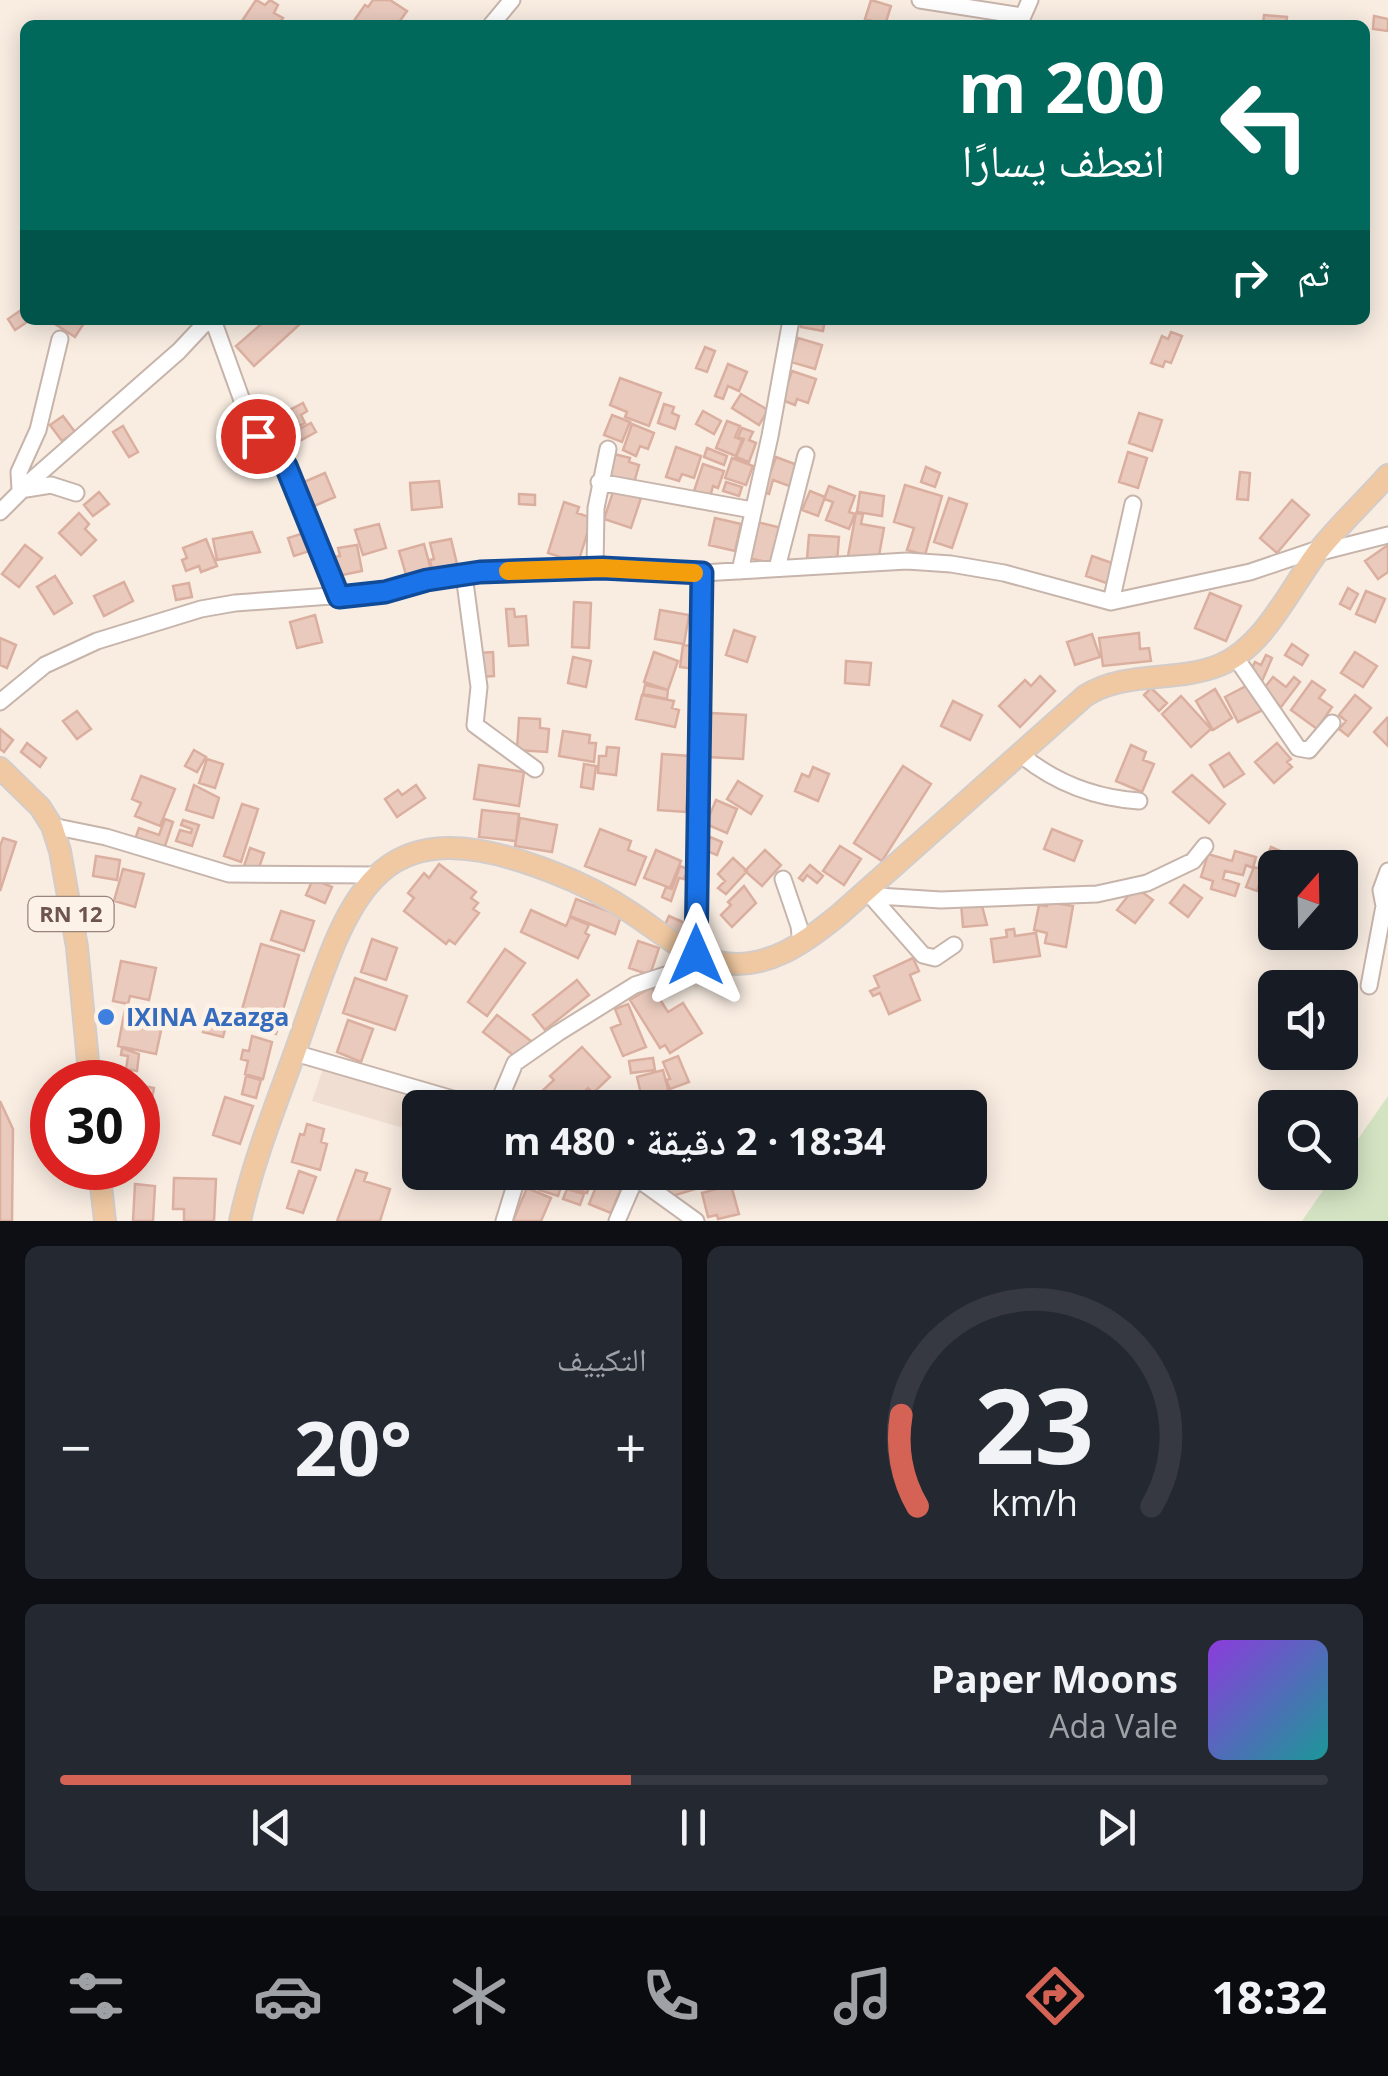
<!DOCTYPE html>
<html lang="ar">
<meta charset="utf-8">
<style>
body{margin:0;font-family:"Open Sans","Noto Naskh Arabic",sans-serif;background:#242831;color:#f1f3f6;direction:rtl;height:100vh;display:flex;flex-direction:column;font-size:38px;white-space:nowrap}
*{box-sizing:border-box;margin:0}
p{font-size:32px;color:#9ea1a6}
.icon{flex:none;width:55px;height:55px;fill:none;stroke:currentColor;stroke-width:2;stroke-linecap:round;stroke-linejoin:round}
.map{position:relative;height:1221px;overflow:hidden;direction:ltr}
.side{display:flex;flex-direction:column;gap:25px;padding:25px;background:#0d0f14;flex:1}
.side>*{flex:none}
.top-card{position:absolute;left:20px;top:20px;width:1350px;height:305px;border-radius:15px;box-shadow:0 5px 25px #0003;direction:rtl;background:#00695c;color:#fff;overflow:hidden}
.needle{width:65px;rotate:20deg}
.fabs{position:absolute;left:1258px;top:850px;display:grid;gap:20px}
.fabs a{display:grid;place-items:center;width:100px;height:100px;border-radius:15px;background:#171b24;box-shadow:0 5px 25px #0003;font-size:50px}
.speed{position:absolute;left:30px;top:1060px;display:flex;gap:20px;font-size:50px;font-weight:700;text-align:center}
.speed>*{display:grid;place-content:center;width:130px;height:130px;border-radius:50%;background:#171b24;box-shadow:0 5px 25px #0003;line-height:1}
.speed .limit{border:15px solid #d22;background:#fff;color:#111}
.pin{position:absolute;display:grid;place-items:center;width:85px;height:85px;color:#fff;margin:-42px;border:5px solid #fff;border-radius:50%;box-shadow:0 2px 10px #0007}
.me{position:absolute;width:110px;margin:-55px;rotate:0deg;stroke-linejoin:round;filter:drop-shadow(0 0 8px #0008)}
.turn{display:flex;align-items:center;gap:35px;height:210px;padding:0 40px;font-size:45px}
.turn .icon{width:130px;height:130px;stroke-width:2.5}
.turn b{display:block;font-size:70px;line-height:85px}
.then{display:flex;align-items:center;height:95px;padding:0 40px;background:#0003;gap:20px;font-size:38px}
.big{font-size:75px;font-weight:700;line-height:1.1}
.side .tile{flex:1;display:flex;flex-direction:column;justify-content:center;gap:15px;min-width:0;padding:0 35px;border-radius:15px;background:#242831}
.side .dial{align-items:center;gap:0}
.dial svg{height:260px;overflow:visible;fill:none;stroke:#363941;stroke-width:7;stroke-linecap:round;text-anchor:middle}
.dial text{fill:#f1f3f6;stroke:none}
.song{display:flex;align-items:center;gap:30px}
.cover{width:120px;height:120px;border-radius:15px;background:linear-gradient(135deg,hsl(270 70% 55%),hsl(180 70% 35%))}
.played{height:10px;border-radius:5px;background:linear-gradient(90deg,#d46355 45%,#363941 45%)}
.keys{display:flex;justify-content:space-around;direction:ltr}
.heat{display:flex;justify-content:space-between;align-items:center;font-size:55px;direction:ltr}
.side .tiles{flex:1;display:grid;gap:25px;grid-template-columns:1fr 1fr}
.tile:last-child{grid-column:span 2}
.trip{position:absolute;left:402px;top:1090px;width:585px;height:100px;border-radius:15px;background:#171b24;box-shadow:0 5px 25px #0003;font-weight:700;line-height:100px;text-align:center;direction:rtl}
.dock{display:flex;height:160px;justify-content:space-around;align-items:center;background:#090b0e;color:#9ea1a6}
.dock .icon{width:70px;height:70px}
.dock .on{color:#d46355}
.dock b{font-size:45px;color:#f1f3f6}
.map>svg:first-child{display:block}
.residential{fill:#efded1}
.green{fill:#d4e4c3}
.building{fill:#eacabd;stroke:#dbafa0;stroke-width:2.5}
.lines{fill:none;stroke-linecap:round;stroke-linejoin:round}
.minor-casing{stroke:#c7b4ab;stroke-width:19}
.major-casing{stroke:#d3ccc9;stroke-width:24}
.minor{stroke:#fff;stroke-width:15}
.major{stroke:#f0c9a2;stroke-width:20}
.route-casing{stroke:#114b97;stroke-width:25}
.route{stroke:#1a73e8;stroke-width:18}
.slow{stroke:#f59e0b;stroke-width:18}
.shop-dot{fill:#3f7fe0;stroke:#fcf2e7;stroke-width:4}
.labels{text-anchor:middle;stroke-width:9;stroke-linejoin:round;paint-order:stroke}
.shield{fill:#fcf2e7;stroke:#98837a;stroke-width:2.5}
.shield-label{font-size:22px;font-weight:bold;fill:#6d544c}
.shop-label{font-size:25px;font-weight:bold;fill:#366cbe;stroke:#fcf2e7;text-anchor:start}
</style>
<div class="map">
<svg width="1388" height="1221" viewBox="0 0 1388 1221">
<rect width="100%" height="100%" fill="#f9ede2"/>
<path class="residential" d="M324,1066L463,1107L420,1108V1133L312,1101Z"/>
<path class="green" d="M1388,1096V1221H1302L1335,1173L1340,1172V1165Z"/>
<path class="building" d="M256,0L265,5L270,0L278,5L274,13L283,18L278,25H248L242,21Z
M373,0H390L407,11L397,25H351L365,5L368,7Z
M871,0L891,6L885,25L865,19Z
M1264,15L1287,17L1286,25H1253L1263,24Z
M1374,16L1388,19V31L1373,29Z
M24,308L25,320H30L15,330L8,319Z
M49,320H86L75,337Z
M266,320H297L301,323L254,366L236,346Z
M802,320H825L823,331L801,327Z
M1171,332L1182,336L1171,363L1165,361L1163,367L1151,363L1162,336L1168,339Z
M798,338L822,345L815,369L791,362Z
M705,347L715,351L707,372L696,368Z
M728,364L747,372L739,391L728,386L723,399L715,396Z
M792,371L816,379L808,403L797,399L795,405L782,400Z
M620,378L661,393L649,426L625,417L627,412L610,405Z
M741,394L768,410L759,425L732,408Z
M303,403L307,411L301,415L305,423L289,431L280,415Z
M664,404L674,407L672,413L679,416L675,429L658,423Z
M270,407L289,426L275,440L256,421Z
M703,411L721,421L714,434L696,424Z
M1139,413L1162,420L1152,451L1129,443Z
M612,415L630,422L622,442L604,435Z
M63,416L75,432L62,441L50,425Z
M727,421L740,426L735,437L742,440L736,456L716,448Z
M311,423L316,432L294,444L288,435Z
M632,424L654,433L648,449L640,446L636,456L623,450Z
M123,426L138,452L129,457L113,432Z
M742,428L753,432L749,440L756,443L749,462L736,457L744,439L738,437Z
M676,447L701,456L694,478L682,474L679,481L666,477Z
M707,448L727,456L724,465L704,457Z
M1128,452L1147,458L1138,488L1119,482Z
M614,454L630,458L629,462L639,465L634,483L608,476Z
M776,457L800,466L792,487L773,480L769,494L763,492Z
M732,458L753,466L746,485L725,478Z
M703,464L724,471L718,488L713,486L710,497L694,491Z
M926,467L940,473L935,487L921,482Z
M1240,472L1250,473L1248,500L1237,499Z
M325,473L335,497L314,506L304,482Z
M439,481L442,507L412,510L410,483Z
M726,482L742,487L739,496L723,491Z
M905,485L942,496L925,555L907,550L914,528L894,522Z
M829,486L855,496L849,512L855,514L849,529L826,520L833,502L824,499Z
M614,489L641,498L631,528L604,519Z
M810,491L825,497L818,516L802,510Z
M99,492L109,504L93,516L84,505Z
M860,492L884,496L882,516L857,512Z
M519,494L535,495V505L519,504Z
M949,498L967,504L952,548L934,542Z
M1292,500L1309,515L1277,553L1260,538Z
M564,502L579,507L577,513L592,518L578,563L548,553Z
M79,513L89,524L85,529L96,540L81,555L59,533Z
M856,513L863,514L861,524L884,528L878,561L848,556Z
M715,518L741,524L735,551L709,545Z
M757,522L786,529L778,565L749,558Z
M379,524L386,548L363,555L355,530Z
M252,532L260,552L217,560L213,539Z
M304,533L307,543L314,541L316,549L294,556L288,538Z
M809,535L839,537L837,562L807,559Z
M206,539L217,566L201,572L199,566L186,571L182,560L187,558L183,548Z
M451,539L457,564L432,570L430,560L434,559L430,543Z
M424,544L431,570L407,578L399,551Z
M25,545L42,558L19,587L2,574Z
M357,545L362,571L337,576L333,557L340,556L338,548Z
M1388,545V572L1378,579L1365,561Z
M1092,556L1118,565L1112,585L1086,576Z
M55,576L72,603L54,614L37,587Z
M124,582L133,601L104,616L94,596Z
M189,583L192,597L176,600L173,586Z
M1348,588L1358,594L1350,609L1340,604Z
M1366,591L1385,599L1375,622L1356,614Z
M1210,593L1241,606L1226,641L1195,628Z
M574,602L591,603L589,648L572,647Z
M506,609H514L515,617L526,616L528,645L509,646Z
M660,610L689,615L684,644L655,639Z
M315,615L322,642L297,648L290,622Z
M734,630L755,637L747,662L726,655Z
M1139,633L1140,649L1149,648L1151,661L1103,666L1099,638Z
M1092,634L1100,657L1075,665L1067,642Z
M0,638L16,645L7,668L0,665Z
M1292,644L1308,655L1302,665L1285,655Z
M683,645L698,647L695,669L680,667Z
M493,652L494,676L480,677L479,653Z
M654,652L678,661L668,690L644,682Z
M1355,652L1377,666L1363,687L1341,673Z
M1266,655L1272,658L1262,681L1249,674L1255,662L1261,665Z
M573,657L591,661L586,687L568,683Z
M846,661L871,663L869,685L845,683Z
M1040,676L1055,691L1020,727L999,706L1025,680L1031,686Z
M1273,677L1286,687L1294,677L1300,682L1281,707L1261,692Z
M1312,681L1325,690L1319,698L1332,707L1317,729L1291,710Z
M1250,684L1263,710L1238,722L1225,697Z
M645,685L668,690L667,699L643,694Z
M1151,688L1167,703L1159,711L1144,695Z
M1215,689L1232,718L1213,730L1196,701Z
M642,695L674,701L672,708L679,710L675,727L636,719Z
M1355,695L1371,708L1348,736L1339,729L1346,721L1339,715Z
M1181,696L1211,729L1191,747L1162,714Z
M953,701L982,715L970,740L941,726Z
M77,711L91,729L77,739L63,721Z
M711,713L746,715L743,759L708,757Z
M519,718L540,719V728L549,729L547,752L517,750Z
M1387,718L1388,720V746L1374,732Z
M0,729L13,740L4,752L0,749Z
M563,731L590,735L589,743H596L594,762L559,756Z
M27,743L46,758L40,767L21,752Z
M1277,743L1291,759L1287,762L1292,767L1274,783L1255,762Z
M1131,745L1146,752L1143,760L1154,764L1142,792L1116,781Z
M607,747L619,748L616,775L598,773L599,756H606Z
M194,750L206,757L197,772L185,766Z
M1229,753L1244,774L1224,787L1210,765Z
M662,754L690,756L686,812L658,810Z
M207,759L223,764L215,788L199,783Z
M584,764L596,766L593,789L581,787Z
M479,765L524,772L519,806L474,799Z
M903,766L931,784L882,861L854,843Z
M813,767L829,774L818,801L795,791L802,774L809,777Z
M1192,775L1225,804L1209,823L1173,792Z
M141,776L175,789L160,826L135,816L141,803L132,799Z
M738,781L762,796L751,814L727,799Z
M194,785L219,798L213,818L186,810Z
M416,785L425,798L397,817L385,799L398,790L402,795Z
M716,800L737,809L727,833L706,824Z
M242,804L258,809L241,862L224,856Z
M482,810L519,814L516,841L479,837Z
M520,818L557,825L552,852L515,846Z
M165,819L173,822L163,852L134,842L139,828L159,835Z
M183,820L199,825L192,846L176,841L180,830L191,833L192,829L181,825Z
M600,829L631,841L628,850L646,857L635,885L585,866Z
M1052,829L1082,841L1074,861L1044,849Z
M710,837L722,842L717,855L705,850Z
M3,838L16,842L0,891V846Z
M840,846L861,859L844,885L823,871Z
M1271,847L1287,854L1282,865L1266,859Z
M250,848L264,853L258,871L244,866Z
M656,850L681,861L670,888L644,878Z
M765,850L781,865L762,886L745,871Z
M1235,851L1256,857L1253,868L1246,865L1243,875L1225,871L1223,879L1239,884L1235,896L1211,889L1213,881L1201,877L1208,854L1232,861Z
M96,856L120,860L117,880L93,876Z
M733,858L747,871L726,894L718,888L725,881L718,874Z
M439,864L476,892L471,898L478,903L473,909L479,913L455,944L449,940L446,944L404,911L414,898L408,893L424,873L429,878Z
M810,865L823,876L817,883L807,875L803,881L799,878Z
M680,866L688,869L684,879L679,878L671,901L662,897L666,887L672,889Z
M1254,867L1264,870L1257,891L1246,887Z
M123,869L144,874L135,907L114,901Z
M313,879L332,887L325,903L306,895Z
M1184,885L1202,898L1188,917L1170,903Z
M744,886L756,903L732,927L721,915L731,905L728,902Z
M1135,887L1153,900L1135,923L1117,910Z
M576,899L621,916L615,934L570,916Z
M981,902L987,925L963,927L961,903Z
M1048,902L1073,906L1066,947L1045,943L1047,933L1034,930L1039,905L1047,906Z
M531,910L566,926L570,917L589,925L585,933L589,935L578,958L521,932Z
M281,911L314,921L304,951L271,940Z
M669,916L687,924L680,939L662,931Z
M1014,929L1015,936L1036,933L1040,956L994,962L991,939L1007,937L1006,930Z
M372,939L397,948L386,980L361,972Z
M638,941L659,948L650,975L629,968Z
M261,944L299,955L276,1034L238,1023Z
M505,949L525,963L487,1016L468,1002Z
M913,958L919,971L910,975L920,1000L889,1014L880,993L873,996L870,991L879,987L874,976Z
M121,961L156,968L149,1000L130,996L128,1004L113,1001Z
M355,978L407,996L395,1030L343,1013Z
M577,980L589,995L545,1030L533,1015Z
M652,987L668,1012L683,1003L702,1033L670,1053L665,1045L660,1048L630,1000Z
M126,1004L165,1012L156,1054L118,1046Z
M628,1004L646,1047L623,1056L611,1028L621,1024L615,1009Z
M207,1014L228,1019L223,1037L203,1032Z
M497,1015L531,1041L517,1058L483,1032Z
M348,1020L373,1029L361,1062L337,1052Z
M252,1036L272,1042L263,1079L245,1074L248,1061L241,1059L243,1050L249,1051Z
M582,1047L610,1077L593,1093L588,1088L569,1108H546L543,1104L549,1099L542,1091L554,1080L550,1076Z
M122,1048L139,1054L137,1071L126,1069L128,1056L121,1055Z
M678,1056L689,1082L670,1089L666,1080L670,1079L663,1062Z
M653,1058L655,1070L631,1073L629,1061Z
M663,1070L670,1097L643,1103L637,1077Z
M246,1076L261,1080L256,1098L242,1094Z
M138,1085L154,1088L147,1124L138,1123Z
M225,1097L253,1106L240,1144L213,1135Z
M0,1101L13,1129L12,1221H0Z
M307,1124L324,1129L321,1142L327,1144L320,1170L292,1162L300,1134L304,1135Z
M356,1170L367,1173L364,1181L390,1189L380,1221H337Z
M299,1171L316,1177L303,1213L287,1208Z
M567,1172H595L587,1193L563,1185Z
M661,1172H695L699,1188L669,1197Z
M543,1175L563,1181L558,1196L539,1190Z
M600,1177L622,1186L611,1213L589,1204Z
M174,1178L216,1179L214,1221H184V1209H173Z
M135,1184L155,1186L153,1221H133Z
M731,1185L739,1214L718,1219L717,1215L708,1217L702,1193Z
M527,1188L551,1198L541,1221H513Z
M567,1189L584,1194L580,1205L563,1199Z"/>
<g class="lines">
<g class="minor-casing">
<path id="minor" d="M920,0L1022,16
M491,25L512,0
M1019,25L1030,0
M213,320L248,417L266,446L285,465L339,597
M60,339L38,430L19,472L20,490L51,485L76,493
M599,482L752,510
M0,512L33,479L179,351L208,320
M1317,553L1388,535
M595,568L596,508L608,449
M777,568L806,455
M740,571L770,436L791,320
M464,575L479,687L475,725L535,769
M1111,602L1133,504
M1236,658L1298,748L1309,750L1332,723
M0,702L45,665L97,641L201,609L235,603L385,592L427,581L480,573L602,568L702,573L907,561L951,564L1004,573L1111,602L1250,572L1321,548
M1020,754C1054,782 1095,798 1139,801
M52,826L106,837L229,874L376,875
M783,879L799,926L801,944
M862,895L941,900L1097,894L1147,883L1193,861L1205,846
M871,896L923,955L935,958L954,945
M696,955L702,573
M1369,986L1384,906L1381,890L1388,871
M295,1053L484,1108
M496,1108L515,1063L558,1033L635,985L687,968L716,962
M628,1172L696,1221
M504,1221L519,1172
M617,1221L636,1177"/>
</g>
<g class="major-casing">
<path id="major" d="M0,768L40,807L52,826L60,851L77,947L90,1082
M99,1168L105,1221
M240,1221C253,1160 278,1100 299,1041C350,894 373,802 552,872C581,883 608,897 633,914C660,932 685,955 718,962C766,972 806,942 840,914L1085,696C1126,670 1176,683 1220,665C1266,646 1290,587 1320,549C1341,523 1366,500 1388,475"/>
</g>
<use href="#minor" class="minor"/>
<use href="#major" class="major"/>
</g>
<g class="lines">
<g class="route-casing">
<path id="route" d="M258,436L286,466L339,597L385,592L427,580L480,572L602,568L702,573L696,955"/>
</g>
<use href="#route" class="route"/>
<path class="slow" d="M508,571L602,568L694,573"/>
</g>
<circle class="shop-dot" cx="106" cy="1017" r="10"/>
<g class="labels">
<rect class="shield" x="28.5" y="897" width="85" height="34" rx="8"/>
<g class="shield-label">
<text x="71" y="922">RN 12</text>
</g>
<g class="shop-label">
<text x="126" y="1026">IXINA Azazga</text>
</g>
</g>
</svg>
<div class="fabs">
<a><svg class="needle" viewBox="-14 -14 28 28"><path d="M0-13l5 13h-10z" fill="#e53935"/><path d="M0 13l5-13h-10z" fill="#9ea1a6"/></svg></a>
<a><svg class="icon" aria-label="sound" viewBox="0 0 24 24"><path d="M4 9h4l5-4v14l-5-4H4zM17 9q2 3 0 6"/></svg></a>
<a><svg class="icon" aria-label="search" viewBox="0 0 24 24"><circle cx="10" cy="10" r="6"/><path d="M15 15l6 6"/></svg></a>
</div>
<div class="speed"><div class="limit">30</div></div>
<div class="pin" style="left:258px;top:436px;background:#d93025"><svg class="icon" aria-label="arrive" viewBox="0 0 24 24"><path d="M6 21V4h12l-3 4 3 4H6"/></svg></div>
<svg class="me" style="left:696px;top:955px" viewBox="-20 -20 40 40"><path d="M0-17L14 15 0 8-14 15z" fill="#1a73e8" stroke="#fff" stroke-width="4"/></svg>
<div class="trip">18:34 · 2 دقيقة · 480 m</div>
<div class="top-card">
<div class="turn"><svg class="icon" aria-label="left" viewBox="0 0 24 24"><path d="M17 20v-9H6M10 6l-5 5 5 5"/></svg><div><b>200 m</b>انعطف يسارًا</div></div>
<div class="then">ثم<svg class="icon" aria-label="right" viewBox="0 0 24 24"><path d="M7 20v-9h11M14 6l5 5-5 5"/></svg></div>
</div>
</div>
<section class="side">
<div class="tiles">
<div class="tile dial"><svg viewBox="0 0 100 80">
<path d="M14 69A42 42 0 1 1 86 69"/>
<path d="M14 69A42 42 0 0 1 9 41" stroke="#d46355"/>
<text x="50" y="56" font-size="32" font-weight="700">23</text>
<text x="50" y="72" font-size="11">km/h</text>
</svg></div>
<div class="tile"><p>التكييف</p>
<div class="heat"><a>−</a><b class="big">20°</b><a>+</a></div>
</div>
<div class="tile">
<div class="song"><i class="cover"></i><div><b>Paper Moons</b><p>Ada Vale</p></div></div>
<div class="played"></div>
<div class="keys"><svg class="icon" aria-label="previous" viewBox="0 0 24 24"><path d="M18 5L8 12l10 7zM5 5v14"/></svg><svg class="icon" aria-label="pause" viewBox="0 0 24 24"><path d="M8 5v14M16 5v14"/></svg><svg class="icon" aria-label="next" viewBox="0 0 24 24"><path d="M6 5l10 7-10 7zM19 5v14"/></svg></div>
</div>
</div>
</section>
<nav class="dock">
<b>18:32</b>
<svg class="icon on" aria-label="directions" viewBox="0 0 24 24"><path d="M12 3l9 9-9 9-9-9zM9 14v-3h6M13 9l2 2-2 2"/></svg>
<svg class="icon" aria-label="music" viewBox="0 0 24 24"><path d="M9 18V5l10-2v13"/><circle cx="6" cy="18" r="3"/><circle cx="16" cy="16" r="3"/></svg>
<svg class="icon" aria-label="phone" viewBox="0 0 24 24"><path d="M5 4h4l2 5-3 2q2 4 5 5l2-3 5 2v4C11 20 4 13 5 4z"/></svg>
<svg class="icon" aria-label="climate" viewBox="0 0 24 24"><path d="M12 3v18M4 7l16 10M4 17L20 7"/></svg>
<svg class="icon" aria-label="car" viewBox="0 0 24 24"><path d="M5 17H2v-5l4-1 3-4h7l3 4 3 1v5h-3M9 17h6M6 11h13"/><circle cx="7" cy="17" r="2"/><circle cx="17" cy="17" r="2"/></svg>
<svg class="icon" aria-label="filters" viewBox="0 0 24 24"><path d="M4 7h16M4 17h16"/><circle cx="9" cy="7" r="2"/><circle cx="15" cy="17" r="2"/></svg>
</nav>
